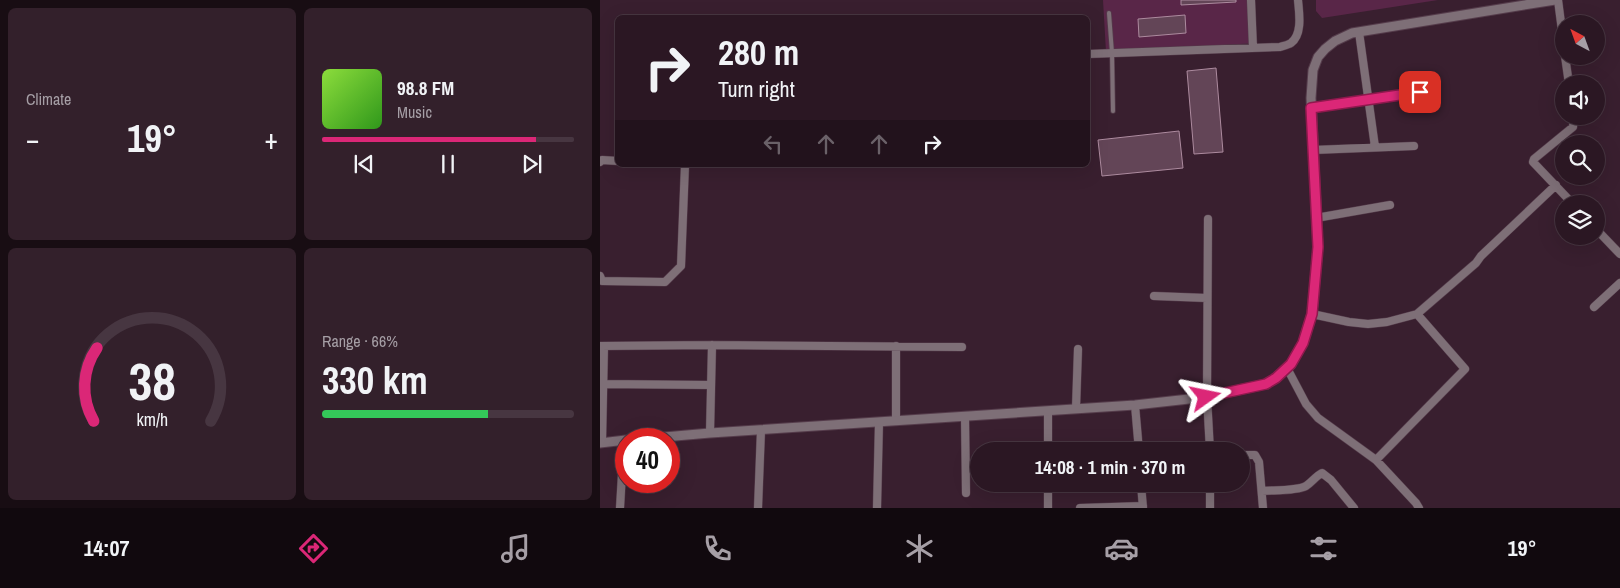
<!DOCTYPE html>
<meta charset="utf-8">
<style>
body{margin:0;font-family:"Archivo Narrow",sans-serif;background:#33202b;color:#f1f3f6;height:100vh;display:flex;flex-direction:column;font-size:19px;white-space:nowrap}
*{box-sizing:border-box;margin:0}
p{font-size:16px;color:#a69fa6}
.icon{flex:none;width:28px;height:28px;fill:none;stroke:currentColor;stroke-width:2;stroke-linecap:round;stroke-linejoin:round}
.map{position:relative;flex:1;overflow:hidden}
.details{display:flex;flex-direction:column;gap:8px;padding:8px;background:#180d13;width:600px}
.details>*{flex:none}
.banner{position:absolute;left:15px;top:15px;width:475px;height:152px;border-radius:8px;box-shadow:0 5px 20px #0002,0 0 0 1px #473641;background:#2b1723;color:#f1f3f6;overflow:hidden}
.needle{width:32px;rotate:319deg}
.buttons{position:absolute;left:955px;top:15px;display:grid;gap:10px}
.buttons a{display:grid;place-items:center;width:50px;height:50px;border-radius:50%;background:#2b1723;box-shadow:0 5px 20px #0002,0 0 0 1px #473641;font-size:25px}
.speed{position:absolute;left:15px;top:428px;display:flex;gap:10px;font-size:25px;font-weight:700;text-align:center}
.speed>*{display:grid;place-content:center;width:65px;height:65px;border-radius:50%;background:#2b1723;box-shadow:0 5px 20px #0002,0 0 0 1px #473641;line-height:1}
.speed .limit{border:8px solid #d22;background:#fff;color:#111}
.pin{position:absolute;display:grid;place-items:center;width:42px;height:42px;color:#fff;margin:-21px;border-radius:10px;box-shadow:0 2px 8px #0006}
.me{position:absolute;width:55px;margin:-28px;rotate:78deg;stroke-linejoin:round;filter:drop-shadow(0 0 4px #0008)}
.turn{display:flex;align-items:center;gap:18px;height:105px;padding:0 20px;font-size:22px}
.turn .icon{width:65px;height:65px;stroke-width:2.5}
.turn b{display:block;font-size:35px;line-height:42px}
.lanes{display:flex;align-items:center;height:48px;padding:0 20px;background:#0003;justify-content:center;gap:25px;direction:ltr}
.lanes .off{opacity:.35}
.big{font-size:38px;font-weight:800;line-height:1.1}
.details .widget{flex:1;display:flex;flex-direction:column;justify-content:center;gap:8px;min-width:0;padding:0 18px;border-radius:8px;background:#33202b}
.details .dial{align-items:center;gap:0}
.dial svg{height:130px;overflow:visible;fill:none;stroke:#473641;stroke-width:7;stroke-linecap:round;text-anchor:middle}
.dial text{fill:#f1f3f6;stroke:none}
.song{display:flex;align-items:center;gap:15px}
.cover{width:60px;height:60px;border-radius:8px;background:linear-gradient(135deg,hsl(90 70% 55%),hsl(110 70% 35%))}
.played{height:5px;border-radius:2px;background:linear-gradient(90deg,#db2777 85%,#473641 85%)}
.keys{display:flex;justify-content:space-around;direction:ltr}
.heat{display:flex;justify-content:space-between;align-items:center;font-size:28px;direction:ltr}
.charge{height:8px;border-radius:4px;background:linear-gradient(90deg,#34c759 66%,#473641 0)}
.details .tiles{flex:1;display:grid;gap:8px;grid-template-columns:repeat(2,1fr)}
.trip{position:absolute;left:370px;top:442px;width:280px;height:50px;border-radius:25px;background:#2b1723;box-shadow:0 5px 20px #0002,0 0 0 1px #473641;font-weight:800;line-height:50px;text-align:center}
.dock{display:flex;height:80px;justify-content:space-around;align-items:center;background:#11090e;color:#a69fa6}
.dock .icon{width:35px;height:35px}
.dock .selected{color:#db2777}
.dock b{font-size:22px;color:#f1f3f6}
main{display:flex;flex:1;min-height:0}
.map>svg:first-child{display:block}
.green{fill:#592648}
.building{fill:#634557;stroke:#ad8b9f}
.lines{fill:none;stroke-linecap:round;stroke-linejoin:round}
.service-casing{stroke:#553c4b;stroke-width:5.5}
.minor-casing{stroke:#553c4b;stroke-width:9}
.tertiary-casing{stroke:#553c4b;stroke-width:11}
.service{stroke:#7e6f77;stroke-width:4}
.minor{stroke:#7e6f77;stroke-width:8}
.tertiary{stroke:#7e6f77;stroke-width:9}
.route-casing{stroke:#8e194d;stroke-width:12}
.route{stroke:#db2777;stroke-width:9}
</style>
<main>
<section class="details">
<div class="tiles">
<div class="widget"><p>Climate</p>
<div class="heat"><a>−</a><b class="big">19°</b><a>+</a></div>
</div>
<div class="widget">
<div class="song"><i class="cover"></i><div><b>98.8 FM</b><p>Music</p></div></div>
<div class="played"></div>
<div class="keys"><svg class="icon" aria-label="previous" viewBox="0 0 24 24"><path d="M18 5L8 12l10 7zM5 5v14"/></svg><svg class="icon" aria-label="pause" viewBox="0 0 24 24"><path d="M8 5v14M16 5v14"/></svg><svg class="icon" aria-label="next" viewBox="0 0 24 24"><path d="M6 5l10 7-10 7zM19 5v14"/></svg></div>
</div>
<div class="widget dial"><svg viewBox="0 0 100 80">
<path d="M14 69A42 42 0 1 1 86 69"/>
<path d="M14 69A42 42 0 0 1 16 24" stroke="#db2777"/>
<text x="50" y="56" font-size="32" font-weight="700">38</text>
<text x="50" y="72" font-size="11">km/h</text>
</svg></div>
<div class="widget"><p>Range · 66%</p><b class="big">330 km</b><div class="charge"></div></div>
</div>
</section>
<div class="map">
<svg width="1020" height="508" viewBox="0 0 1020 508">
<rect width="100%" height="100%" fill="#391f2f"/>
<path class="green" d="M503,0H654L657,43L506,52Z
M716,0H838L722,18L716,11Z"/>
<path class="building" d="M581,0H636V2L581,5Z
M585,15L586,33L539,37L538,19Z
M616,68L623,152L594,154L587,71Z
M579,131L583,168L502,176L498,140Z"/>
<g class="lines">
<g class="service-casing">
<path id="service" d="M509,13L512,53L513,111"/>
</g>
<g class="minor-casing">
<path id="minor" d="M651,0L653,48
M958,0L964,46
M759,32L775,147
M488,54L680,47C683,46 688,45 691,43C703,34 699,12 698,0
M965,56L969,84
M711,107L820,92
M713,150L814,146
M0,162L2,160L18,161
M973,204L933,162L934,159L973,127L974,116
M716,218L790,205
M608,219L607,397L610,451
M996,229L1020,254
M0,276L2,281L65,282L81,266L85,165
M554,296L607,298
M994,307L1020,283
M712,314L749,322L768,324L787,322L817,314L876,263L881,256L956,185
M0,346L112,345L362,347
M296,346V421
M687,368L706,404L718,418L776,460L816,503L819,508
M0,384L111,385
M535,405L539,451
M476,408L478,349
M365,416L366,493
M110,433L112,345
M2,443L4,346
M448,451V411
M641,455H655L659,462L663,508
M776,460L865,369L817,314
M541,484L543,508
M610,484V508
M662,491C674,490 697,491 706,486C712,482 716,476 722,473L731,480L754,508
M20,508L24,440
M158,508L161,430
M277,508L279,422
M448,508V484
M480,508L543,506"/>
</g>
<g class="tertiary-casing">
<path id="tertiary" d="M41,439L110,433L535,405L607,397L666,384L676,378L691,364L703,343L712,314L718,247L711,98L713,70L718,57L725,49L735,41L752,33L955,0
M0,443L26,440"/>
</g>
<use href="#service" class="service"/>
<use href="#minor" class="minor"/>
<use href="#tertiary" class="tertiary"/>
</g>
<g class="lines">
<g class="route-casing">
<path id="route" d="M606,397L666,384L676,378L691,364L703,343L712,314L718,247L711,108L820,92"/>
</g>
<use href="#route" class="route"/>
</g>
</svg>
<div class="buttons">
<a><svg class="needle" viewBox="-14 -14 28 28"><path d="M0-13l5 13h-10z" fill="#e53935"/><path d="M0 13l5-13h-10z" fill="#a69fa6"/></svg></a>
<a><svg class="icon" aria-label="sound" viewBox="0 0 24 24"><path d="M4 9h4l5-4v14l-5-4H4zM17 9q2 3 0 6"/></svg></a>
<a><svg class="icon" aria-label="search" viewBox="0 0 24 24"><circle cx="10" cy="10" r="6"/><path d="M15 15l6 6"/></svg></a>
<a><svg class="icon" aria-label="layers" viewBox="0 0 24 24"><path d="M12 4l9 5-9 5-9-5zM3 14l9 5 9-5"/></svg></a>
</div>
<div class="speed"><div class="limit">40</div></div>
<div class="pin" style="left:820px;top:92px;background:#d93025"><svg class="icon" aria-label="arrive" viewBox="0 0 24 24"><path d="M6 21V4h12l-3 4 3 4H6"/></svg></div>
<svg class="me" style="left:606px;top:397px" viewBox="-20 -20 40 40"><path d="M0-17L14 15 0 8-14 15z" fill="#db2777" stroke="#fff" stroke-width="4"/></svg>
<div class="trip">14:08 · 1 min · 370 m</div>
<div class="banner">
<div class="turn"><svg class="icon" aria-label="right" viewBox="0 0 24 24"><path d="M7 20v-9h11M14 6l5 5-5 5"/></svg><div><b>280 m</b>Turn right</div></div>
<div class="lanes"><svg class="icon off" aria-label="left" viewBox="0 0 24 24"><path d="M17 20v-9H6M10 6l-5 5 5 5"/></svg><svg class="icon off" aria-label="ahead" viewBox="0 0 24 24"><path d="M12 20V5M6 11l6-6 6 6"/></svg><svg class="icon off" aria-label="ahead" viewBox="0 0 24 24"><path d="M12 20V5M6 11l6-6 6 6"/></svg><svg class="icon" aria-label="right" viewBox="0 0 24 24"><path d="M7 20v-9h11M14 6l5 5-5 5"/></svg></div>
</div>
</div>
</main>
<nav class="dock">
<b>14:07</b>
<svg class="icon selected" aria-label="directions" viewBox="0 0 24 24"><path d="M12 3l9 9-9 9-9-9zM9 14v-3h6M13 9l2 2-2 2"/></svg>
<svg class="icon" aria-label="music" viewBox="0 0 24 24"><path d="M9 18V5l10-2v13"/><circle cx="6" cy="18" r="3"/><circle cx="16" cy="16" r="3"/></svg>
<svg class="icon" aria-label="phone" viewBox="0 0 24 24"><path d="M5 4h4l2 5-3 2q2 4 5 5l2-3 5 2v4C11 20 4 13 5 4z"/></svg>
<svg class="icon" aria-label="climate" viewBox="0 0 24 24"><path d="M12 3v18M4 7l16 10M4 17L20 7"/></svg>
<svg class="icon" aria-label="car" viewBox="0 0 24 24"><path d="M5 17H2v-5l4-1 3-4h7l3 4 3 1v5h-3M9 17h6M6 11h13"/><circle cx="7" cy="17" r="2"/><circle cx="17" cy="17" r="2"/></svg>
<svg class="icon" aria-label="filters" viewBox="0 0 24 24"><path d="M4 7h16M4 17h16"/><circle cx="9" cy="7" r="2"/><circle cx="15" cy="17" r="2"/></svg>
<b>19°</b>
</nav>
